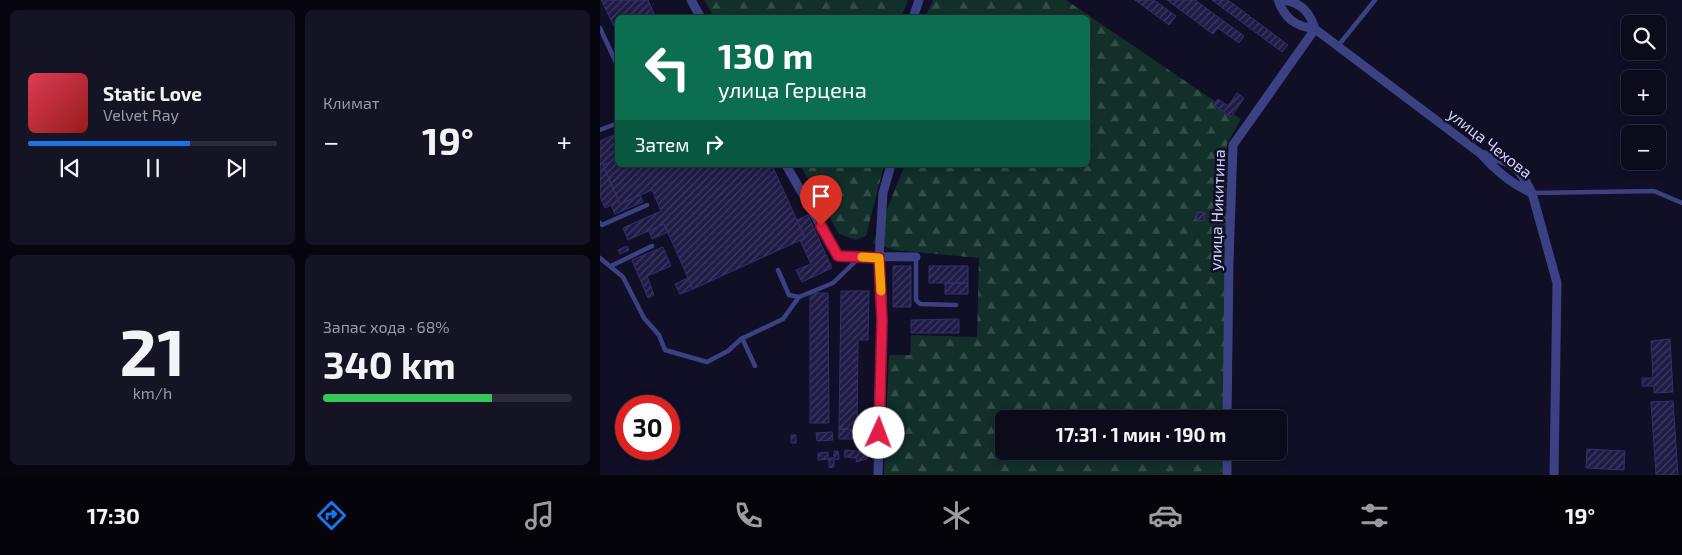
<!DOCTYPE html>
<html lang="ru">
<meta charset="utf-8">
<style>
body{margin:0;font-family:"Exo 2",sans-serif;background:#151425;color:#f1f3f6;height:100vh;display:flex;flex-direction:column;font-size:19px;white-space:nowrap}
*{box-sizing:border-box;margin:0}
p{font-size:16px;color:#9a9ba3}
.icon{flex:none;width:28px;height:28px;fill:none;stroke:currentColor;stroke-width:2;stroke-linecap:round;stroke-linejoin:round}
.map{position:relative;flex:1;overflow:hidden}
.drawer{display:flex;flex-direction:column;gap:10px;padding:10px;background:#07060f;width:600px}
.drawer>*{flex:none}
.hud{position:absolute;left:15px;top:15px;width:475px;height:152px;border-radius:8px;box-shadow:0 2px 8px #0003,0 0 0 1px #2c2b3b;background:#0b6e4f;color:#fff;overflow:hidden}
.fabs{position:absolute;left:1021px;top:15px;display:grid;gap:10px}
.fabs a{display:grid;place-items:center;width:45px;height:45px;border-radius:8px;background:#0c0b1c;box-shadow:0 2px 8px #0003,0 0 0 1px #2c2b3b;font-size:25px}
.speed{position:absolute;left:15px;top:395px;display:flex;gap:10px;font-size:25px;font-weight:700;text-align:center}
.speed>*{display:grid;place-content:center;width:65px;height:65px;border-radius:50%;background:#0c0b1c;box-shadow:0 2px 8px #0003,0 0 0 1px #2c2b3b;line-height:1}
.speed .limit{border:8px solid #d22;background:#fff;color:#111}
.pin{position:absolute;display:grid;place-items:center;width:42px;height:42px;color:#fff;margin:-51px -21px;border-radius:50% 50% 50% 0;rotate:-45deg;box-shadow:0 0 5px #0007}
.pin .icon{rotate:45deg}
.me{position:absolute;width:55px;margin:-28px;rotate:2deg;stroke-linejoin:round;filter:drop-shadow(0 0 4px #0008)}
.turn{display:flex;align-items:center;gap:18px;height:105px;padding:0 20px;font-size:22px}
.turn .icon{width:65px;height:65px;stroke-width:2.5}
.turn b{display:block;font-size:35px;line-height:42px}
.then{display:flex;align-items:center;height:48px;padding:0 20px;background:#0003;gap:10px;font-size:19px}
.big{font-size:38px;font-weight:700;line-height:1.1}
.drawer .widget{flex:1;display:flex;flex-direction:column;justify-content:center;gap:8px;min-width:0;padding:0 18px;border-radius:8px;background:#151425}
.drawer .dial{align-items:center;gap:0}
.dial b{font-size:65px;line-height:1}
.song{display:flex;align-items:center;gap:15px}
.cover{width:60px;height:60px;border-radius:8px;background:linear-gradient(135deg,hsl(350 70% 55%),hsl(0 70% 35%))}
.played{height:5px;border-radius:2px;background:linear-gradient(90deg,#1a73e8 65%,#2c2b3b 65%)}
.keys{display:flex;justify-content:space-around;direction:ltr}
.heat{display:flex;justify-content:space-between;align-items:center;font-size:28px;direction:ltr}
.charge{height:8px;border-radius:4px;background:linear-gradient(90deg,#34c759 68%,#2c2b3b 0)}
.drawer .tiles{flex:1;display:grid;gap:10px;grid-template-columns:repeat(2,1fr)}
.trip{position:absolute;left:395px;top:410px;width:292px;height:50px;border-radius:8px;background:#0c0b1c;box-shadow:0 2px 8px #0003,0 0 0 1px #2c2b3b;font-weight:700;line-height:50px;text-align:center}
.tabs{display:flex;height:80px;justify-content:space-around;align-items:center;background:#05040b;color:#9a9ba3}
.tabs .icon{width:35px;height:35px}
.tabs .selected{color:#1a73e8}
.tabs b{font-size:22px;color:#f1f3f6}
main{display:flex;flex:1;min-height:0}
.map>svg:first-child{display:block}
.forest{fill:url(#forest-firs)}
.building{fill:url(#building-hatch);stroke:#332e71}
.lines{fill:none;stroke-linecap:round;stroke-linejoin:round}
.lane{stroke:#3b4183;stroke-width:4.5}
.street{stroke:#3b4183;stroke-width:9}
.route-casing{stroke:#92132f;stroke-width:12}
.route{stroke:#e11d48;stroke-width:9}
.slow{stroke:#f59e0b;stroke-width:9}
.labels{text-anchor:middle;stroke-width:5;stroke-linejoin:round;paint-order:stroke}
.street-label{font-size:16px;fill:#d3d4fe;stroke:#100f25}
</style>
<main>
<section class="drawer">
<div class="tiles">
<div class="widget">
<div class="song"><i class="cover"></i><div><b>Static Love</b><p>Velvet Ray</p></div></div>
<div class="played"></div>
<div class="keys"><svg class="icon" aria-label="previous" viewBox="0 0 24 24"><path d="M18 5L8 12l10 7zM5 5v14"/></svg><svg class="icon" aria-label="pause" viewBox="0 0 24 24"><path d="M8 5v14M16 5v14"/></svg><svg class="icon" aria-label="next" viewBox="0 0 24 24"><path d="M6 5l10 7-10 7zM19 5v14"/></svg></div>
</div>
<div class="widget"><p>Климат</p>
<div class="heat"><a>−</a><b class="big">19°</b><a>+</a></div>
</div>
<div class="widget dial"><b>21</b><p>km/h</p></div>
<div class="widget"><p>Запас хода · 68%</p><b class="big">340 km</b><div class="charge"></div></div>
</div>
</section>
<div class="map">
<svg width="1082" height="475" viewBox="0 0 1082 475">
<defs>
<pattern id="forest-firs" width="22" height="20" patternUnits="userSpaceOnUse" patternTransform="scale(1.25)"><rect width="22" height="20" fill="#122f2a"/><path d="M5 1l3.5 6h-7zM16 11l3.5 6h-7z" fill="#344c4a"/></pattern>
<pattern id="building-hatch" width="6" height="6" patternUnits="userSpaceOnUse" patternTransform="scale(1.25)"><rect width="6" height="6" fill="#1f1b45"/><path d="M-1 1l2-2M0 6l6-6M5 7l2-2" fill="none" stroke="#3f3b61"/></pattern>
</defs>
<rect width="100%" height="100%" fill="#100f25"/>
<path class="forest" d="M104,0H308L301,18L114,17Z
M333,0H466L641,119L627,144L623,419H404V451H623L622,475H284L289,355H310L311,335L377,337L379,258L294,250L273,243L305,165H488V18L325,17Z
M200,165H284L266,236L256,240L239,234Z"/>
<path class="building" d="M1,0H48L56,18H18V34Z
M535,0H554L576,16L569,25Z
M567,0H595L644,36L639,43L618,28L613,34Z
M612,0H628L688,45L682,52Z
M637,93L644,98L631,117L614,105L618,99L628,106Z
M18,133V158L3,165L20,204L40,195L43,202L15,214L11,205L5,208L0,196V141Z
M18,158V165H172L205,238L93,289L64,224L28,240L23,228L61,211L52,190L20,204L3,165Z
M597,212L605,213L604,221L596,220Z
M208,215L232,268L202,282L196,270L211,264L200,240L205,238L197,220Z
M64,224L68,232L52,239L49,231Z
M27,246L29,250L20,254L18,250Z
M63,247L71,266L47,276L54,295L48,298L32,260Z
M293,266H311V307H293Z
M329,266H368V283H329Z
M88,278L93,289L80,294L75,284Z
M345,283H368V294H345Z
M241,291H269L268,340H258L257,430L239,429Z
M210,293H228L229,423H210Z
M359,319V333H311V320Z
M1070,339L1073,392L1054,393V386H1042V378H1053L1051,341Z
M1073,401L1078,475H1056L1051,402Z
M239,429L262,430V439H239Z
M232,432L233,440L217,441L216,433Z
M191,435H196V443H191Z
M987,449L1025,451L1024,470L986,468Z
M245,450L267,452V459L256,462L257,458L244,457Z
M234,451H238L239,459L234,460V467L229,468V459L218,460V453L228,452V458H234Z"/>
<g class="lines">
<path class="lane" d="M0,28L18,67
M738,46L775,0
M0,130L18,123
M933,193L1054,191L1082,203
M0,223L2,225L47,205
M0,258L23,277L44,318L59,335L65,350L107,362L128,351L141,339L183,319L199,297L233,283L259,258
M316,258V300L320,304L356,305
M11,266L52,246
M178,270L189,295L199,297
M142,338L155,366"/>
<path class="street" d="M91,0L101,18
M678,0C685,19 695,26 715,29L881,154C896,171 911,184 932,193L957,283L954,475
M313,18L319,0
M881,154C911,161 918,165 932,193
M186,165L238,256L316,257
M627,419L629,262L633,145L715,29C710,13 702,3 684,0
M278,475L282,321L279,258L283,193L291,165
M627,475V451"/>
</g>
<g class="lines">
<g class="route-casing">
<path id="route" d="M221,226L238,256L279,258L282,321L279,433"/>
</g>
<use href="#route" class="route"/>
<path class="slow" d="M262,257L279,258L281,291"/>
</g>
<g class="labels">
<g class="street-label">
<text transform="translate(890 143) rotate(38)" y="6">улица Чехова</text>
<text transform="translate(617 210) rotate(-88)" y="6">улица Никитина</text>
</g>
</g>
</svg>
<div class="fabs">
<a><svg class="icon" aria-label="search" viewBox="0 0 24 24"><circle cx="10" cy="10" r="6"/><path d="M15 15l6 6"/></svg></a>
<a>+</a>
<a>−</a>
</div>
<div class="speed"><div class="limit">30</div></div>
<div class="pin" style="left:221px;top:226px;background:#d93025"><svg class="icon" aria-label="arrive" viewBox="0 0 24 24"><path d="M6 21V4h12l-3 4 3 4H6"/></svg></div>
<svg class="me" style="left:279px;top:433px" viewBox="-20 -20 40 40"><circle r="19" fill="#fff"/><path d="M0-13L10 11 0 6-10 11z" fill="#e11d48"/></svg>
<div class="trip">17:31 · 1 мин · 190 m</div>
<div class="hud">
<div class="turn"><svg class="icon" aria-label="left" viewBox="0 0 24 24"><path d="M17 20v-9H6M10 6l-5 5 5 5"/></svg><div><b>130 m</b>улица Герцена</div></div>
<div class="then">Затем<svg class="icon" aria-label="right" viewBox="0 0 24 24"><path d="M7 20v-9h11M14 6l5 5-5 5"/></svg></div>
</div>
</div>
</main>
<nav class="tabs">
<b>17:30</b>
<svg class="icon selected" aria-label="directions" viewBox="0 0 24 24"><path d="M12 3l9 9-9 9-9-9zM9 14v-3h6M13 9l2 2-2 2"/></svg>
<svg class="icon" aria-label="music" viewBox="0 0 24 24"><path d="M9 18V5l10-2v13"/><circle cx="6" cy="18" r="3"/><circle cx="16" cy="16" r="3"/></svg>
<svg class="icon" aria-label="phone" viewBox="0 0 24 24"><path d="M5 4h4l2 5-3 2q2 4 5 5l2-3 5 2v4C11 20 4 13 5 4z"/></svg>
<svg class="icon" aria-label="climate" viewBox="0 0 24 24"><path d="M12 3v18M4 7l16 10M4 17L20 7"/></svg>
<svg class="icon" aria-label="car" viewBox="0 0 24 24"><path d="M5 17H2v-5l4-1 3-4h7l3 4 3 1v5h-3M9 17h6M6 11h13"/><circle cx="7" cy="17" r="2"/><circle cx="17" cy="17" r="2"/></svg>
<svg class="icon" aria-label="filters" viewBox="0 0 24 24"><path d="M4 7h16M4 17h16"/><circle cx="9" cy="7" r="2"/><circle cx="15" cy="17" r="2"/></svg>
<b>19°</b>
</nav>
